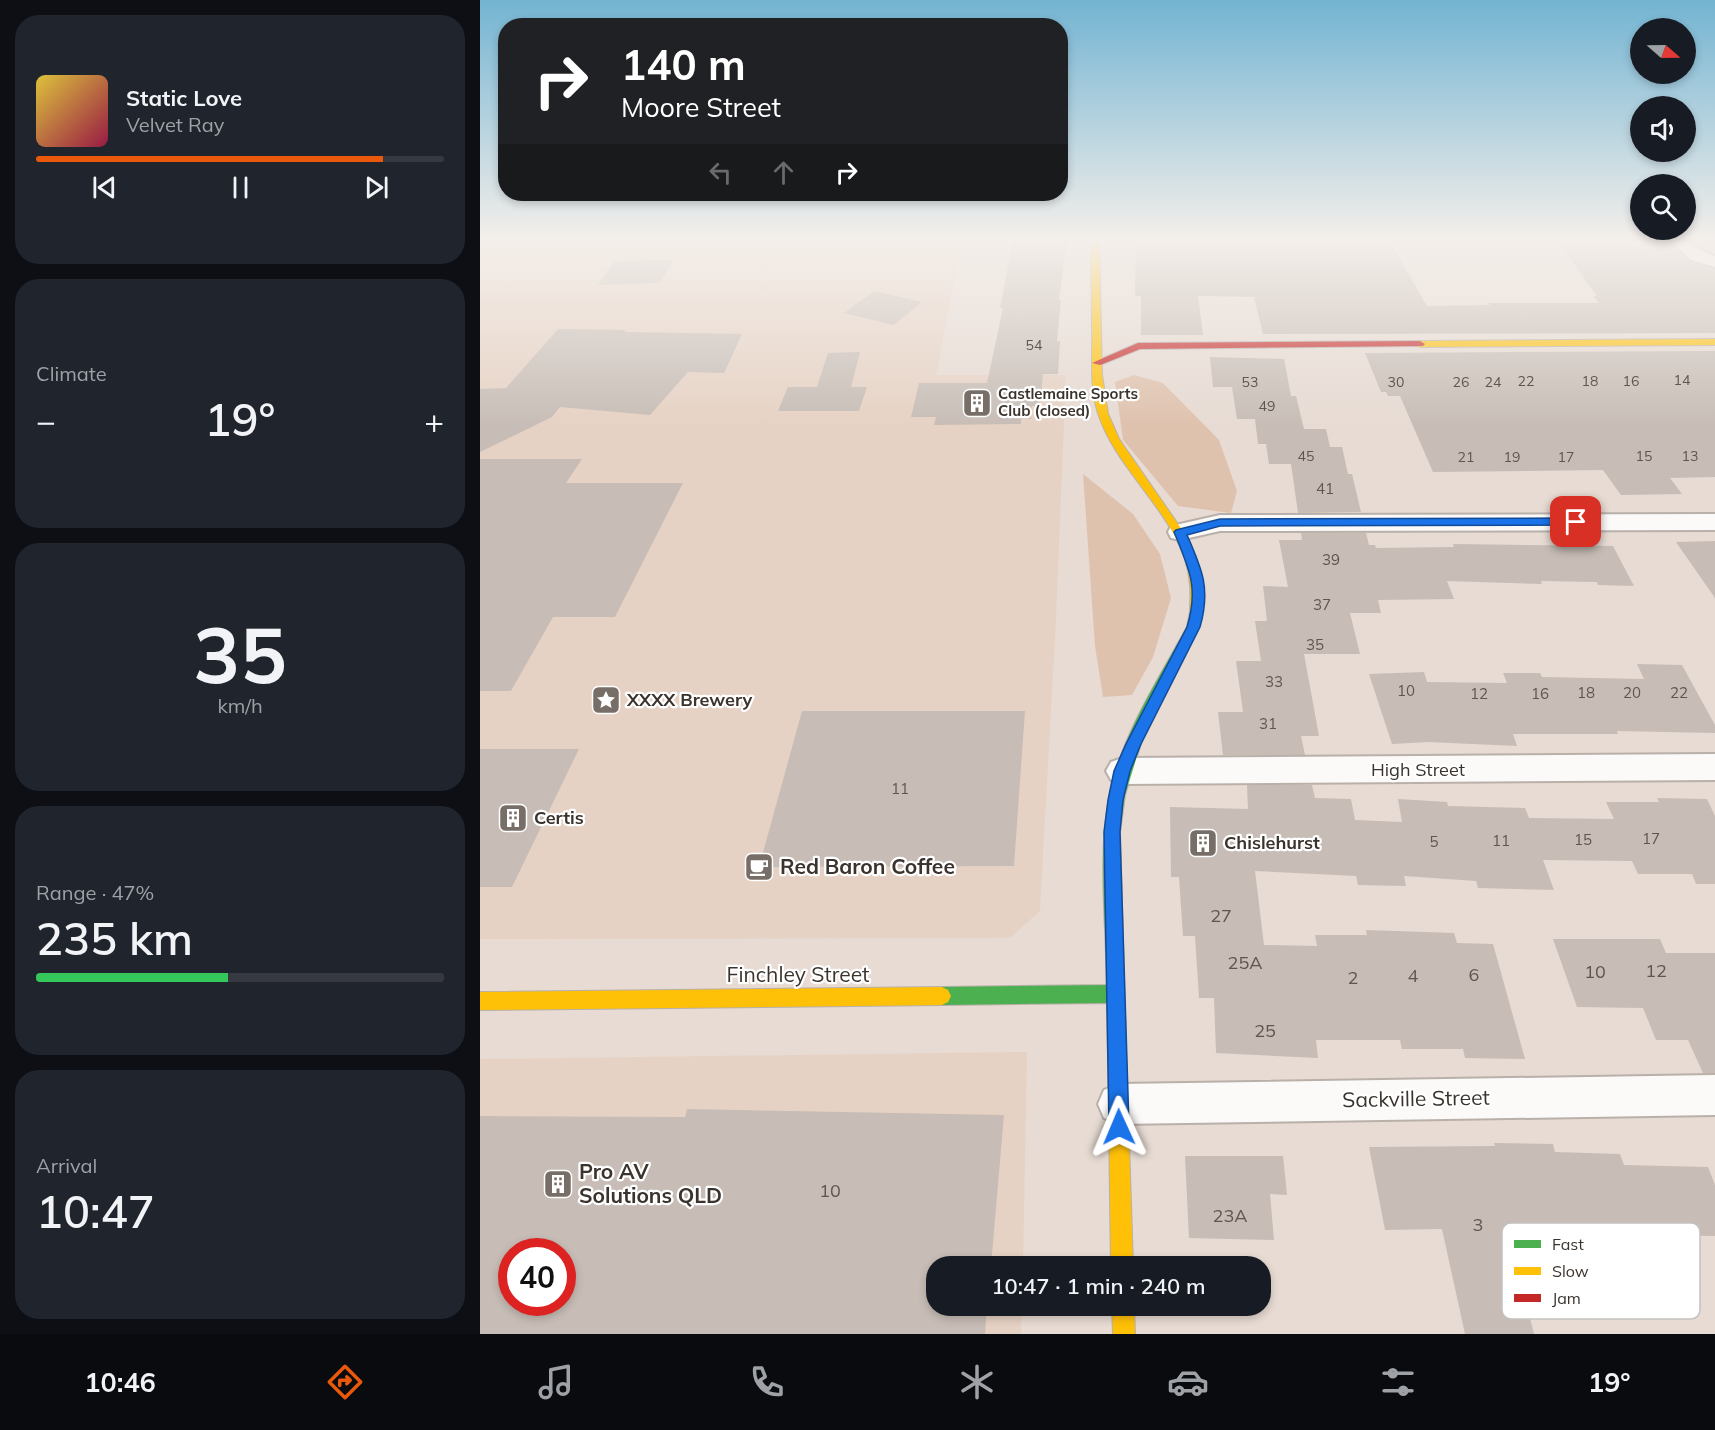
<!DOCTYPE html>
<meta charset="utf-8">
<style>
body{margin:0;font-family:Mulish,sans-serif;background:#20242c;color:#f1f3f6;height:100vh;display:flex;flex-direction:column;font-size:22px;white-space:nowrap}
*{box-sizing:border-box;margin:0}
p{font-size:20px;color:#9ea1a6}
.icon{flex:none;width:33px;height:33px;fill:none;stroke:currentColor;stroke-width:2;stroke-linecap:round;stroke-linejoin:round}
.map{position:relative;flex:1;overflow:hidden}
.details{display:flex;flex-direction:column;gap:15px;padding:15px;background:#0d0f14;width:480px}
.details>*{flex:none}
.hud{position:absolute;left:18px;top:18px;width:570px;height:183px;border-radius:24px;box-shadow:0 3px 9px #0003;background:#202124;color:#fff;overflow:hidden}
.needle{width:39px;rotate:110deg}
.fabs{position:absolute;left:1150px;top:18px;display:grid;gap:12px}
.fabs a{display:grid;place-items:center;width:66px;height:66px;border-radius:50%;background:#171b24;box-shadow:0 3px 9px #0003;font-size:30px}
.speed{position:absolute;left:18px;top:1238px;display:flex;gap:12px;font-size:30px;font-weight:700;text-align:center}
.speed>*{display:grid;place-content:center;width:78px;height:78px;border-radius:50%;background:#171b24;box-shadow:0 3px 9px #0003;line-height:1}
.speed .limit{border:9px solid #d22;background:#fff;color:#111}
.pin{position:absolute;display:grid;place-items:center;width:51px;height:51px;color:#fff;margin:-26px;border-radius:12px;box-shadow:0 3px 9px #0006}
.me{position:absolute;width:66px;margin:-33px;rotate:359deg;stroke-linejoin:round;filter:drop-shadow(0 0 4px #0008)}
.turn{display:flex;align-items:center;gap:21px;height:126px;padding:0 24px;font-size:27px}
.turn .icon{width:78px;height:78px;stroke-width:2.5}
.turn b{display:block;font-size:42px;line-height:51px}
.lanes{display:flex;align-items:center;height:57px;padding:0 24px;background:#0003;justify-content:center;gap:30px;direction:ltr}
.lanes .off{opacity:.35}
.big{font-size:45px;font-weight:600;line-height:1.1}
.details .card{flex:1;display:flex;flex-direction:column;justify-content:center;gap:9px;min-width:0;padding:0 21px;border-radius:24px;background:#20242c}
.details .dial{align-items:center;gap:0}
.dial b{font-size:78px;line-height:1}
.song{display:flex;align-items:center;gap:18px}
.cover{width:72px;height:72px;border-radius:9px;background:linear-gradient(135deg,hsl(50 70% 55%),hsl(340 70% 35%))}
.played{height:6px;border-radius:3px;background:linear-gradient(90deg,#ea580c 85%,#363941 85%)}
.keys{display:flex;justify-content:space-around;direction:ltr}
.heat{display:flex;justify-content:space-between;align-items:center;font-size:33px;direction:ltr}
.charge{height:9px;border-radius:4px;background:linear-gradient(90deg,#34c759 47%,#363941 0)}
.trip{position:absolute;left:446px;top:1256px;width:345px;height:60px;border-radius:24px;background:#171b24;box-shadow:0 3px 9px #0003;font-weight:600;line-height:60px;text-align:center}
.tabs{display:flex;height:96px;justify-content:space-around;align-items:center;background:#090b0e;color:#9ea1a6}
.tabs .icon{width:42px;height:42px}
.tabs .selected{color:#ea580c}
.tabs b{font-size:27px;color:#f1f3f6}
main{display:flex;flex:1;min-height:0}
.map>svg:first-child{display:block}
.built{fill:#e6d2c4;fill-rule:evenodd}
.green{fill:#dfc2ae}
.building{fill:#c7bdb6;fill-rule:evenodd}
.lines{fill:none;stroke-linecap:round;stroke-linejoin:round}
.street-casing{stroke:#b9b0aa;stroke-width:4}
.fast-casing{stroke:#b9b0aa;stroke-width:2}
.slow-casing{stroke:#b9b0aa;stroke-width:2}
.jam-casing{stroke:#b9b0aa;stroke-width:2}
.street{fill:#fbfaf8;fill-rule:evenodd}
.fast{fill:#4caf50;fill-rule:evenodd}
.slow{fill:#ffc107;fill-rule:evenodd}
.jam{fill:#c62828;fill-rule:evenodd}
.route{fill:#1a73e8;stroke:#114b97;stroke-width:1.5}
.labels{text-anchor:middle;stroke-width:4.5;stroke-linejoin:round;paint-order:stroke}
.far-number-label{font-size:14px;fill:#5e564f}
.far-poi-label{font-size:15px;font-weight:bold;fill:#3b332d;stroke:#fff;text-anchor:start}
.number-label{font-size:15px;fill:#5e564f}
.poi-label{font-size:18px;font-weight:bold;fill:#3b332d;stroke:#fff;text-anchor:start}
.street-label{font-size:18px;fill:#3b332d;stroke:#fff}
.near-number-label{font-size:18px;fill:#5e564f}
.near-poi-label{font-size:21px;font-weight:bold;fill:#3b332d;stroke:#fff;text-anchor:start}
.near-street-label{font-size:21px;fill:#3b332d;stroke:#fff}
.key{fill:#fff;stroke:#c4c2c0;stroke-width:1.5}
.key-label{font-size:16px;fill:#3b332d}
</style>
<main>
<section class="details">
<div class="card">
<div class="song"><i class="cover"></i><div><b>Static Love</b><p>Velvet Ray</p></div></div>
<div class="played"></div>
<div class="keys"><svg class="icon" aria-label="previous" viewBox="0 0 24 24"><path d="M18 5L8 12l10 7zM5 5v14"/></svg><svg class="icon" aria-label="pause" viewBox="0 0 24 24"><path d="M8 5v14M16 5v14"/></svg><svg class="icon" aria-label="next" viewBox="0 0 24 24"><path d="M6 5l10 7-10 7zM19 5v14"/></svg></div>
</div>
<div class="card"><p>Climate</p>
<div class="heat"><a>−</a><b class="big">19°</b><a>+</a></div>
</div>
<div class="card dial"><b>35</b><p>km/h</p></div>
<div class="card"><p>Range · 47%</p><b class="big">235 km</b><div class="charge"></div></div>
<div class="card"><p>Arrival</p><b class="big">10:47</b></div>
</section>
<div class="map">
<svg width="1235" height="1334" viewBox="0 0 1235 1334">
<rect width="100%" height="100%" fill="#e7dbd3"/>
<path class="built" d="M0,240H482L456,375H586L576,619L560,911L530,938L0,939Z
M547,1052L543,1266H456V1305H542L541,1334H0V1059ZM32,1251H82V1302H32Z"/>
<path class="green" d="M654,375L683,383L739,440L757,491L751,513L698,506L643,440L635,382Z
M603,474L653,514L680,554L691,598L673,657L652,695L623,697L615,646Z"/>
<path class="building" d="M533,240H587L579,300H581L577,341H580L578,374H563L560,406H552L551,419H541V424L454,425L456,417H431L439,383H507L523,308H520Z
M656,240H806L808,245L910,242L947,306L1010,305L1008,303H1119L1113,296H1117L1077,240H1142L1147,245H1191L1210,262L1235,269V333L783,334L774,297L718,296L723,335H661V296H655Z
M194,260L180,283L118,285L135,261Z
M394,291L442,302L414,325L364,313Z
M78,329L146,330L144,332L262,334L244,373L208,372L170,415L80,407L72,417L0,452V389L26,388Z
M1235,351V477L1190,478L1202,494L1141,495L1123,470L953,472L920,396H908L906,392H901L885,353Z
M380,352L371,387H387L379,411H298L308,387H337L348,353Z
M730,357L804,359L811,396H816L824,429H846L850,447H862L868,474H872L881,512L818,513L811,464H789L786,444H778L775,419H757L752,387H733Z
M0,459H102L86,483H203L135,617H73L31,691H0Z
M821,533H886L889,545H895L896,548L974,547L973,544L1133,546L1154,586L1118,585L1117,582L1061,581L1062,584L967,581L974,599L898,600L901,613H870L880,654H824L839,736H821L825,755H743L738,712H763L756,661H781L775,621H787L783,586L808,587L799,540H822Z
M1235,541V598L1196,542Z
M1157,664L1202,665L1235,725V733L1137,731L1138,734H1033L1037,746L948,742L912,744L889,674L944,672L947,682L1027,683L1023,673H1060L1062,677L1164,679Z
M322,711H545L534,866L279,867Z
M0,749H99L32,887H0Z
M767,785H832L835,798L871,799L875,820L922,822L918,799L967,802L968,806L1045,808L1049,818L1134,819L1126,802H1179L1177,798L1227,799L1235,816V884H1216L1212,874H1158L1152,861L1063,860L1074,890L998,888L996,881L924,876L926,886L878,885L876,876L775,871L784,945L837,946L835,935H887L886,930L974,933L977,943L1013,944L1045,1059L985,1058L983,1049H922L920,1040H836L838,1058L736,1053L734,998H719L715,936H703L699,877H691L690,807L768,809Z
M1073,939H1180L1186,953H1235V1073H1223L1208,1040H1176L1163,1008L1097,1007Z
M207,1109L524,1115L511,1266H456V1305H507L505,1334H0V1116L205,1117ZM32,1251H82V1302H32Z
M1014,1143L1073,1144L1075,1152L1140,1154L1144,1165L1228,1167L1235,1185V1236L1166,1235L1174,1261L1107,1259L1118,1296L1044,1295L1054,1334H985L962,1229L905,1230L889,1147L1015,1146Z
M705,1156H803L807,1195L790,1194L794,1240L709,1238Z"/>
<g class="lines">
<g class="street-casing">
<path id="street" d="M1189,240C1215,240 1213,249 1235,256V267L1211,260Z
M1235,514V530L740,531L700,540L691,538L688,532L691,526L740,515Z
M1235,754V780L642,784L631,780L626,771L631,762L642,758Z
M1235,1075V1115L638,1124L624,1118L618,1104L624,1090L638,1084Z"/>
</g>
<g class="fast-casing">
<path id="fast" d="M716,607L722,612L719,627L663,737L645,795L640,832L646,1052L644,1059L637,1061L630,1059L628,1052L627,1003L462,1005L456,1002L453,996L456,990L462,987L627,985C626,925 618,856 629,798C639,740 679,678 707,627L710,612Z"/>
</g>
<g class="slow-casing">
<path id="slow" d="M611,240H619L622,375L628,414L639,439L702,530L716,557L723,583L722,612L716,617L710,612C710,603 711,594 710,585C706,520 637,474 618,413C609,386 613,355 612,327C612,298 611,269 611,240Z
M1235,339V345L940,347L935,344L940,341Z
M462,987L468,990L471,996L468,1002L462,1005L0,1010V992Z
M637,1043L644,1045L646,1052L653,1266H631L628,1052L630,1045Z
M632,1305H654L655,1334H633Z"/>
</g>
<g class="jam-casing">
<path id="jam" d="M940,341L945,344L943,346L660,349L620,365L612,363L658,343Z"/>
</g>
<use href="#street" class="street"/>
<use href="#fast" class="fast"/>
<use href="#slow" class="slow"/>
<use href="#jam" class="jam"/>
</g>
<linearGradient id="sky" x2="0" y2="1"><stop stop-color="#73b4d2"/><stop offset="0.56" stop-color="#f4efeb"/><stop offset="1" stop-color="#f4efeb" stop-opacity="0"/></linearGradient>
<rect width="1235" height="427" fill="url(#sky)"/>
<path class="route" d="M1096,518L1102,522L1100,525L740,526L707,535C722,569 731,589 720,627L661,744L650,771L643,800L640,832L649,1127L646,1134L639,1137L631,1134L629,1127L624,832L628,800L634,771L646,744L707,627C719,588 709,568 694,532L696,530L740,519Z"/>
<defs>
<g id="building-square" transform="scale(1.5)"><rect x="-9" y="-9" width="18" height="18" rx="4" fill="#776e67" stroke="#fff"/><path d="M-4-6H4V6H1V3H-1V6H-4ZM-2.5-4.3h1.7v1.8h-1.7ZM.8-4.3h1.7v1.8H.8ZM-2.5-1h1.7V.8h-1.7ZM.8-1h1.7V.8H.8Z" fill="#fff"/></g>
<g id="sight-square" transform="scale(1.5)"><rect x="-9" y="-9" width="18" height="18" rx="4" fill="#776e67" stroke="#fff"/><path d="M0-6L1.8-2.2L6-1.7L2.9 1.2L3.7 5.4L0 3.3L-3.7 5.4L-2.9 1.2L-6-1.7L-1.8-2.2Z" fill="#fff"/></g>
<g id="cafe-square" transform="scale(1.5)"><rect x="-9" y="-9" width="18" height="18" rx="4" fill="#776e67" stroke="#fff"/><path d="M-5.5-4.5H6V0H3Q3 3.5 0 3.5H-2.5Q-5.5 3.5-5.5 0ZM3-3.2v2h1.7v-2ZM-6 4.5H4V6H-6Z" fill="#fff"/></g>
</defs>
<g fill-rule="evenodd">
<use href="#building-square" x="497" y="403"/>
<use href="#sight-square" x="126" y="700"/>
<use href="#building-square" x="33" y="818"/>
<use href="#building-square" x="723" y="843"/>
<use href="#cafe-square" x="279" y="867"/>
<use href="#building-square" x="78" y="1184"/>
</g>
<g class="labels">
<g class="far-number-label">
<text x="554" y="350">54</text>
<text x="1202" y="385">14</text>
<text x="1046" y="386">22</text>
<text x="1110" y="386">18</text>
<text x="1151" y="386">16</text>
<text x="770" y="387">53</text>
<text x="916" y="387">30</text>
<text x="981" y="387">26</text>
<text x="1013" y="387">24</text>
<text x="787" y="411">49</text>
<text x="826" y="461">45</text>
<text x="1164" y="461">15</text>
<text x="1210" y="461">13</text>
<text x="986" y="462">21</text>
<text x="1032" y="462">19</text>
<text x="1086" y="462">17</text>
</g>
<g class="far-poi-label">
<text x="518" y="399">Castlemaine Sports<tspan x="518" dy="17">Club (closed)</tspan></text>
</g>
<g class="number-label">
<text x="845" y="494">41</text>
<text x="851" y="565">39</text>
<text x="842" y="610">37</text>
<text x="835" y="650">35</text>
<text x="794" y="687">33</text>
<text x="926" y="696">10</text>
<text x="1106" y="698">18</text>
<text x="1152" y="698">20</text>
<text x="1199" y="698">22</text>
<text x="999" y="699">12</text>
<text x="1060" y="699">16</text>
<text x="788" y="729">31</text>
<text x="420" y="794">11</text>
<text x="1171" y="844">17</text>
<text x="1103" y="845">15</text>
<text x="1021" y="846">11</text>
<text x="954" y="847">5</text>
</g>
<g class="poi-label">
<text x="147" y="706">XXXX Brewery</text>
<text x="54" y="824">Certis</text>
<text x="744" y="849">Chislehurst</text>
</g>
<g class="street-label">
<text x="938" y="776">High Street</text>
</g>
<g class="near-number-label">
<text x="741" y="922">27</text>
<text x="765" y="969">25A</text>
<text x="1176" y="977">12</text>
<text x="1115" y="978">10</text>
<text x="994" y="981">6</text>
<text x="933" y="982">4</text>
<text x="873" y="984">2</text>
<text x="785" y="1037">25</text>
<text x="350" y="1197">10</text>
<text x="750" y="1222">23A</text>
<text x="998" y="1231">3</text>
</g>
<g class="near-poi-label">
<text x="300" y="874">Red Baron Coffee</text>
<text x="99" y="1179">Pro AV<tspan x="99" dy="24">Solutions QLD</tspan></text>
</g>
<g class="near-street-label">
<text x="318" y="982">Finchley Street</text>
<text transform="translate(936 1099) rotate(-1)" y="7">Sackville Street</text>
</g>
</g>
<rect x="1022" y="1223" width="198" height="96" rx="9" class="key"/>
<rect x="1034" y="1240" width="27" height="8" fill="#4caf50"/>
<rect x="1034" y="1267" width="27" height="8" fill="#ffc107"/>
<rect x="1034" y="1294" width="27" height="8" fill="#c62828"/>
<g class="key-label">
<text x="1072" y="1250">Fast</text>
<text x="1072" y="1277">Slow</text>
<text x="1072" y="1304">Jam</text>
</g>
</svg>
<div class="fabs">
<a><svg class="needle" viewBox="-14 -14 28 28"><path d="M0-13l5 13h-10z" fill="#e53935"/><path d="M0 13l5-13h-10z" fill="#9ea1a6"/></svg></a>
<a><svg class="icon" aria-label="sound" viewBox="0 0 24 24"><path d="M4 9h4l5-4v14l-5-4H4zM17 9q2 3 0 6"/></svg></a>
<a><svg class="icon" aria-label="search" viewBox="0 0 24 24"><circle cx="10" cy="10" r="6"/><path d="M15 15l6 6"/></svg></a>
</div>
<div class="speed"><div class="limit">40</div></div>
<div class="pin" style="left:1096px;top:522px;background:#d93025"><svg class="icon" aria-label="arrive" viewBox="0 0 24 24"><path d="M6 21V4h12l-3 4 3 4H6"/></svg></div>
<svg class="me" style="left:639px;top:1127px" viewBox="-20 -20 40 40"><path d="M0-17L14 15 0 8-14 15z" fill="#1a73e8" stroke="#fff" stroke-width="4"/></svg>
<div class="trip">10:47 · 1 min · 240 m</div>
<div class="hud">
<div class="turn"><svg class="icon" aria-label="right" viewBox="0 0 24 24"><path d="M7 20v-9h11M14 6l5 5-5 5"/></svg><div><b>140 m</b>Moore Street</div></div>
<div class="lanes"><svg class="icon off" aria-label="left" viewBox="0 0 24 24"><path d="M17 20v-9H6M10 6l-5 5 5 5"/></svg><svg class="icon off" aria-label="ahead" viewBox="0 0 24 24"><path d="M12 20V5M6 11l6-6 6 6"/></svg><svg class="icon" aria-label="right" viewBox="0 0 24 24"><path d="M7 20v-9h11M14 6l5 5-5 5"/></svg></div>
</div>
</div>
</main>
<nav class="tabs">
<b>10:46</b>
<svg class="icon selected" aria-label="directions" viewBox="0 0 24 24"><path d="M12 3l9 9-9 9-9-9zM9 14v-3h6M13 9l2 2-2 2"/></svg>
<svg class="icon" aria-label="music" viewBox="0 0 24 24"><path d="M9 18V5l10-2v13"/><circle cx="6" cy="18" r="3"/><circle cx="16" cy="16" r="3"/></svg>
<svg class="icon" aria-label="phone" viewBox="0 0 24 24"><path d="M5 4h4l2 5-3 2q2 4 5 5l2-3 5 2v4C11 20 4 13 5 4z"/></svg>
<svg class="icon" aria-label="climate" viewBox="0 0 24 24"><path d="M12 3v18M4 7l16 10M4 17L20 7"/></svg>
<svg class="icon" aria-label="car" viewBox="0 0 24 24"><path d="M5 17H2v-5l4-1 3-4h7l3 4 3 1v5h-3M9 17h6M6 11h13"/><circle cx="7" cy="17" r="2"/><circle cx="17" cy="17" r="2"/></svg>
<svg class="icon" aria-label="filters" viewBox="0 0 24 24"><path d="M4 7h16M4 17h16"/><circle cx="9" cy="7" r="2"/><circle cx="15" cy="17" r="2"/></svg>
<b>19°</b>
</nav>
